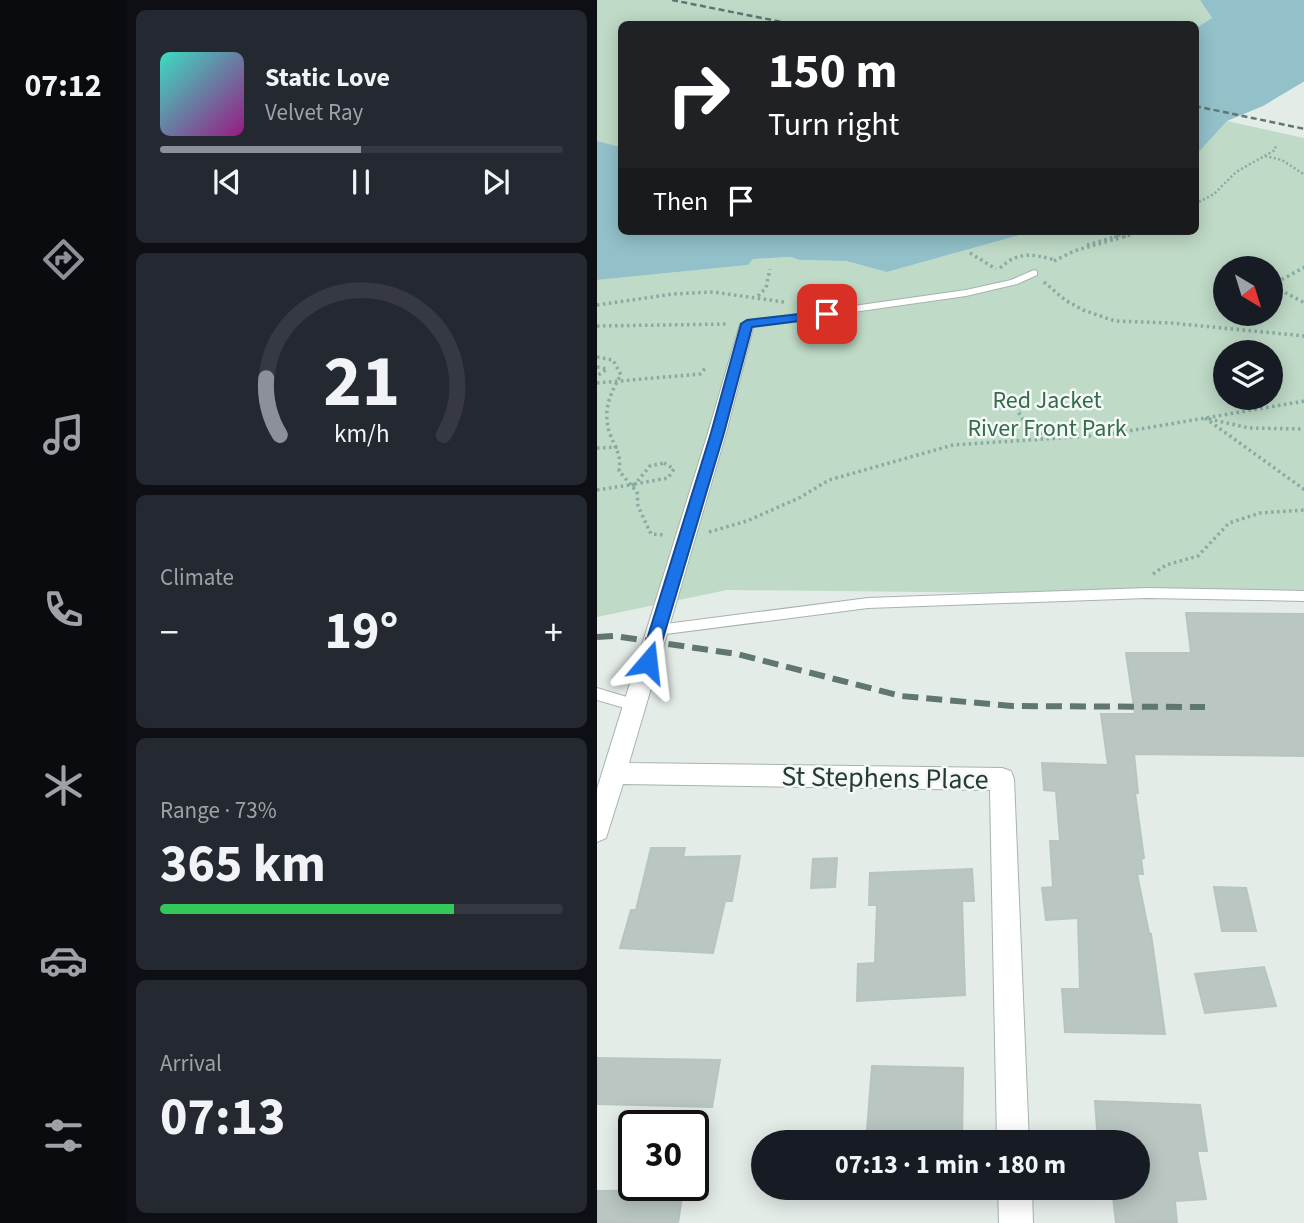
<!DOCTYPE html>
<meta charset="utf-8">
<style>
body{margin:0;font-family:"Source Sans 3",sans-serif;background:#242831;color:#f1f3f6;height:100vh;display:flex;flex-direction:column;font-size:26px;white-space:nowrap}
*{box-sizing:border-box;margin:0}
p{font-size:23px;color:#9ea1a6}
.icon{flex:none;width:38px;height:38px;fill:none;stroke:currentColor;stroke-width:2;stroke-linecap:round;stroke-linejoin:round}
.map{position:relative;flex:1;overflow:hidden}
.side{display:flex;flex-direction:column;gap:10px;padding:10px;background:#0d0f14;width:471px}
.side>*{flex:none}
.banner{position:absolute;left:21px;top:21px;width:581px;height:214px;border-radius:10px;box-shadow:0 4px 18px #0003;background:#202124;color:#fff;overflow:hidden}
.needle{width:46px;rotate:142deg}
.fabs{position:absolute;left:616px;top:256px;display:grid;gap:14px}
.fabs a{display:grid;place-items:center;width:70px;height:70px;border-radius:50%;background:#171b24;box-shadow:0 4px 18px #0003;font-size:35px}
.speed{position:absolute;left:21px;top:1110px;display:flex;gap:14px;font-size:35px;font-weight:700;text-align:center}
.speed>*{display:grid;place-content:center;width:91px;height:91px;border-radius:50%;background:#171b24;box-shadow:0 4px 18px #0003;line-height:1}
.speed .limit{border:4px solid #111;border-radius:10px;background:#fff;color:#111}
.pin{position:absolute;display:grid;place-items:center;width:60px;height:60px;color:#fff;margin:-30px;border-radius:14px;box-shadow:0 4px 10px #0006}
.me{position:absolute;width:77px;margin:-38px;rotate:17deg;stroke-linejoin:round;filter:drop-shadow(0 0 5px #0008)}
.turn{display:flex;align-items:center;gap:24px;height:147px;padding:0 35px;font-size:32px}
.turn .icon{width:91px;height:91px;stroke-width:2.5}
.turn b{display:block;font-size:49px;line-height:60px}
.then{display:flex;align-items:center;height:66px;padding:0 35px;background:#0003;gap:14px;font-size:26px}
.big{font-size:52px;font-weight:700;line-height:1.1}
.side .widget{flex:1;display:flex;flex-direction:column;justify-content:center;gap:10px;min-width:0;padding:0 24px;border-radius:10px;background:#242831}
.side .dial{align-items:center;gap:0}
.dial svg{height:182px;overflow:visible;fill:none;stroke:#363941;stroke-width:7;stroke-linecap:round;text-anchor:middle}
.dial text{fill:#f1f3f6;stroke:none}
.song{display:flex;align-items:center;gap:21px}
.cover{width:84px;height:84px;border-radius:10px;background:linear-gradient(135deg,hsl(170 70% 55%),hsl(310 70% 35%))}
.played{height:7px;border-radius:4px;background:linear-gradient(90deg,#8c9099 50%,#363941 50%)}
.keys{display:flex;justify-content:space-around;direction:ltr}
.heat{display:flex;justify-content:space-between;align-items:center;font-size:38px;direction:ltr}
.charge{height:10px;border-radius:5px;background:linear-gradient(90deg,#34c759 73%,#363941 0)}
.trip{position:absolute;left:154px;top:1130px;width:399px;height:70px;border-radius:35px;background:#171b24;box-shadow:0 4px 18px #0003;font-weight:700;line-height:70px;text-align:center}
main{display:flex;flex:1;min-height:0}
.tab-bar{display:flex;flex-direction:column;width:126px;justify-content:space-around;align-items:center;background:#090b0e;color:#9ea1a6}
.tab-bar .icon{width:49px;height:49px}
.tab-bar .current{color:#8c9099}
.tab-bar b{font-size:32px;color:#f1f3f6}
.map>svg:first-child{display:block}
.green{fill:#bfdac7;fill-rule:evenodd}
.water{fill:#92c1ca}
.building{fill:#b9c6c1;stroke:#b7c4bf;stroke-width:2}
.lines{fill:none;stroke-linecap:round;stroke-linejoin:round}
.lane-casing{stroke:#a7b3af;stroke-width:2}
.street-casing{stroke:#a7b3af;stroke-width:2}
.path-far1{stroke:#88aba1;stroke-width:2.5;stroke-dasharray:2 2.5;stroke-linecap:butt}
.path{stroke:#88aba1;stroke-width:3.5;stroke-dasharray:2.5 3.5;stroke-linecap:butt}
.lane{fill:#fff;fill-rule:evenodd}
.street{fill:#fff;fill-rule:evenodd}
.rail-far1{stroke:#607671;stroke-width:2.5;stroke-dasharray:6 3.5;stroke-linecap:butt}
.rail{stroke:#607671;stroke-width:6;stroke-dasharray:16 8;stroke-linecap:butt}
.route{fill:#1a73e8;stroke:#114b97;stroke-width:2}
.labels{text-anchor:middle;stroke-width:5;stroke-linejoin:round;paint-order:stroke}
.park-label{font-size:24px;fill:#346d4b;stroke:#f4f8f6}
.near-street-label{font-size:28px;fill:#253b35;stroke:#f4f8f6}
</style>
<main>
<nav class="tab-bar">
<b>07:12</b>
<svg class="icon current" aria-label="directions" viewBox="0 0 24 24"><path d="M12 3l9 9-9 9-9-9zM9 14v-3h6M13 9l2 2-2 2"/></svg>
<svg class="icon" aria-label="music" viewBox="0 0 24 24"><path d="M9 18V5l10-2v13"/><circle cx="6" cy="18" r="3"/><circle cx="16" cy="16" r="3"/></svg>
<svg class="icon" aria-label="phone" viewBox="0 0 24 24"><path d="M5 4h4l2 5-3 2q2 4 5 5l2-3 5 2v4C11 20 4 13 5 4z"/></svg>
<svg class="icon" aria-label="climate" viewBox="0 0 24 24"><path d="M12 3v18M4 7l16 10M4 17L20 7"/></svg>
<svg class="icon" aria-label="car" viewBox="0 0 24 24"><path d="M5 17H2v-5l4-1 3-4h7l3 4 3 1v5h-3M9 17h6M6 11h13"/><circle cx="7" cy="17" r="2"/><circle cx="17" cy="17" r="2"/></svg>
<svg class="icon" aria-label="filters" viewBox="0 0 24 24"><path d="M4 7h16M4 17h16"/><circle cx="9" cy="7" r="2"/><circle cx="15" cy="17" r="2"/></svg>
</nav>
<section class="side">
<div class="widget">
<div class="song"><i class="cover"></i><div><b>Static Love</b><p>Velvet Ray</p></div></div>
<div class="played"></div>
<div class="keys"><svg class="icon" aria-label="previous" viewBox="0 0 24 24"><path d="M18 5L8 12l10 7zM5 5v14"/></svg><svg class="icon" aria-label="pause" viewBox="0 0 24 24"><path d="M8 5v14M16 5v14"/></svg><svg class="icon" aria-label="next" viewBox="0 0 24 24"><path d="M6 5l10 7-10 7zM19 5v14"/></svg></div>
</div>
<div class="widget dial"><svg viewBox="0 0 100 80">
<path d="M14 69A42 42 0 1 1 86 69"/>
<path d="M14 69A42 42 0 0 1 8 44" stroke="#8c9099"/>
<text x="50" y="56" font-size="32" font-weight="700">21</text>
<text x="50" y="72" font-size="11">km/h</text>
</svg></div>
<div class="widget"><p>Climate</p>
<div class="heat"><a>−</a><b class="big">19°</b><a>+</a></div>
</div>
<div class="widget"><p>Range · 73%</p><b class="big">365 km</b><div class="charge"></div></div>
<div class="widget"><p>Arrival</p><b class="big">07:13</b></div>
</section>
<div class="map">
<svg width="708" height="1223" viewBox="0 0 708 1223">
<rect width="100%" height="100%" fill="#e4ece8"/>
<path class="green" d="M0,0H603L615,18L599,28L598,24H24V147L0,141Z
M630,121L707,138V596L130,590L0,617V280L151,265L156,259L194,257L202,260L249,261L290,272L437,231H598L599,155ZM628,268H674V313H628ZM628,352H674V397H628Z"/>
<path class="water" d="M603,0H707L708,81L666,106L630,121L599,155V28L615,18Z
M0,141L24,147V231H437L290,272L249,261L202,260L194,257L156,259L151,265L0,280Z"/>
<path class="building" d="M589,613L707,614V756L537,754L541,793H538L547,858L544,859L546,874H540L552,933L554,934L568,1034L468,1032L465,989H483L481,918L449,920L445,888L456,887L453,841H463L459,791L447,790L445,763L511,765L504,714H538L529,653H594Z
M54,848H88L86,857L143,856L135,901H128L116,953L23,948L34,910H39Z
M240,858L238,887L214,888L216,859Z
M375,869L377,901H365L368,995L260,1001L261,964L278,963L280,905H272L273,873Z
M617,887L649,888L659,931H625Z
M667,967L679,1006L608,1013L598,974Z
M0,1058L123,1060L115,1107L0,1104Z
M275,1066L366,1068L365,1143H269Z
M498,1101L603,1105L610,1151H600L609,1199L578,1201L580,1223H519L515,1188H541V1143H501Z
M86,1190L81,1223H0V1191Z"/>
<g class="lines">
<g class="lane-casing">
<path id="lane" d="M437,270L440,271V275L420,284L369,296L150,327L145,324L150,321L369,290L414,280Z
M550,588L708,591V601L550,598L271,608L61,635L56,634L54,630L56,626L61,625L271,598Z
M0,688L43,701L46,705L43,709L38,711L0,700Z"/>
</g>
<g class="street-casing">
<path id="street" d="M150,320L157,324L129,433L32,763L405,768L414,771L417,779L432,1143H400L393,790L26,784L9,838L0,842V789L111,433L143,324Z
M401,1188H435L436,1223H402Z"/>
</g>
<path class="path-far1" d="M668,156L685,160L708,175
M598,204L617,194L639,172L678,150L679,144
M517,237L532,233
M527,237L544,231"/>
<path class="path" d="M490,245L524,235
M373,253L399,269
M457,261L477,251L533,235
M708,267L680,282L679,288L708,303
M403,268C421,251 436,254 458,260
M447,282L468,300L486,310L518,321L574,323L708,336
M161,296L169,288L173,269
M0,305L76,294L116,292L187,302
M0,326L132,324
M0,357L16,360L24,375C13,393 5,412 13,434C18,448 25,455 22,471L40,492L41,506L54,534L68,535
M0,367L10,369L0,376
M0,383L103,374L110,366
M432,399L421,411C428,426 439,432 455,436
M608,418L708,490
M612,419L652,428L708,429
M0,448L21,447
M67,463L77,469L71,478L38,484L53,466Z
M35,486L38,484
M0,490L38,484
M112,532L150,521L202,498L232,480L356,445L508,435L708,401
M556,574L569,565L601,556L632,523L663,513L708,510"/>
<use href="#lane" class="lane"/>
<use href="#street" class="street"/>
<path class="rail-far1" d="M75,0L195,24
M598,106L708,129"/>
<path class="rail" d="M0,637L17,636L140,654L304,696L415,706L608,707"/>
</g>
<path class="route" d="M230,311L235,314L234,317L155,327L127,433L59,662L57,667H45L43,662L114,433L144,324L150,320Z"/>
<g class="labels">
<g class="park-label">
<text x="450" y="408">Red Jacket<tspan x="450" dy="28">River Front Park</tspan></text>
</g>
<g class="near-street-label">
<text transform="translate(288 777) rotate(1)" y="10">St Stephens Place</text>
</g>
</g>
</svg>
<div class="fabs">
<a><svg class="needle" viewBox="-14 -14 28 28"><path d="M0-13l5 13h-10z" fill="#e53935"/><path d="M0 13l5-13h-10z" fill="#9ea1a6"/></svg></a>
<a><svg class="icon" aria-label="layers" viewBox="0 0 24 24"><path d="M12 4l9 5-9 5-9-5zM3 14l9 5 9-5"/></svg></a>
</div>
<div class="speed"><div class="limit">30</div></div>
<div class="pin" style="left:230px;top:314px;background:#d93025"><svg class="icon" aria-label="arrive" viewBox="0 0 24 24"><path d="M6 21V4h12l-3 4 3 4H6"/></svg></div>
<svg class="me" style="left:51px;top:662px" viewBox="-20 -20 40 40"><path d="M0-17L14 15 0 8-14 15z" fill="#1a73e8" stroke="#fff" stroke-width="4"/></svg>
<div class="trip">07:13 · 1 min · 180 m</div>
<div class="banner">
<div class="turn"><svg class="icon" aria-label="right" viewBox="0 0 24 24"><path d="M7 20v-9h11M14 6l5 5-5 5"/></svg><div><b>150 m</b>Turn right</div></div>
<div class="then">Then<svg class="icon" aria-label="arrive" viewBox="0 0 24 24"><path d="M6 21V4h12l-3 4 3 4H6"/></svg></div>
</div>
</div>
</main>
